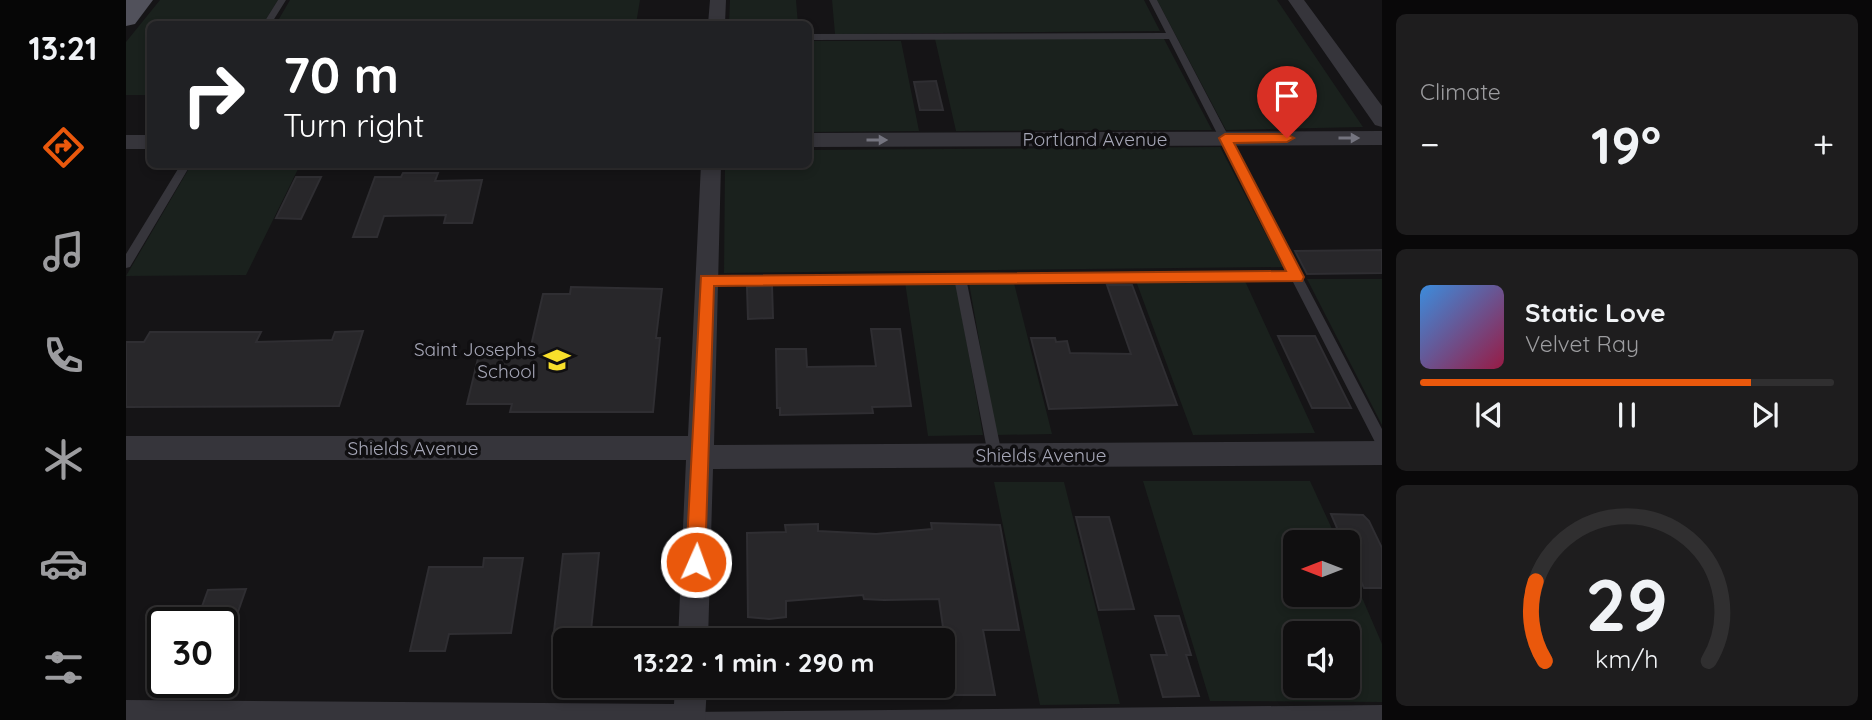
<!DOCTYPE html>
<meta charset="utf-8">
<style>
body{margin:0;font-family:Quicksand,sans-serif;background:#1e1d1e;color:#f1f3f6;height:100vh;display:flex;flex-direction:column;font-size:26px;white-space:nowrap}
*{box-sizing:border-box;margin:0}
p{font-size:23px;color:#9c9c9f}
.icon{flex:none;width:38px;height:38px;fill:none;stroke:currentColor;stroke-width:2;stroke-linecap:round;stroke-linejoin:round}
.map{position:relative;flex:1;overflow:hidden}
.drawer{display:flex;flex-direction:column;gap:14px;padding:14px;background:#090809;width:490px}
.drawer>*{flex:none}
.banner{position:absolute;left:21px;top:21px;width:665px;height:147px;border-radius:10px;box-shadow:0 4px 10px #0003,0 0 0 2px #302f30;background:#202124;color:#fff;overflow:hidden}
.needle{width:46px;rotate:270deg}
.tools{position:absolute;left:1157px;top:530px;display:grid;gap:14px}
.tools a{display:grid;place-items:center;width:77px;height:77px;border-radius:10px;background:#100f10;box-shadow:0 4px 10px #0003,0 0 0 2px #302f30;font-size:35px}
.speed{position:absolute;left:21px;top:607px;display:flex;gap:14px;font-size:35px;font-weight:700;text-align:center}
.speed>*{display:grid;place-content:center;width:91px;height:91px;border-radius:50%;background:#100f10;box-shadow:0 4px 10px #0003,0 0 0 2px #302f30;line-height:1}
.speed .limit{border:4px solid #111;border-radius:10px;background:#fff;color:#111}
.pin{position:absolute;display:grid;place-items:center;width:60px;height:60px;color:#fff;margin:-72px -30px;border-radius:50% 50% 50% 0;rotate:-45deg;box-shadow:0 0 7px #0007}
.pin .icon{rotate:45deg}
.me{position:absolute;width:77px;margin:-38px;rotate:2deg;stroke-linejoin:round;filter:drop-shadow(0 0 5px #0008)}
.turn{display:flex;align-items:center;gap:24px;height:147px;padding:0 21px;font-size:32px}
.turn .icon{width:91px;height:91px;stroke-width:2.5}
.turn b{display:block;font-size:49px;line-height:60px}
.big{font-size:52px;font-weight:700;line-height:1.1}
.drawer .widget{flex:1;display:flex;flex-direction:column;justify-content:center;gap:10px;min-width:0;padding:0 24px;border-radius:10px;background:#1e1d1e}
.drawer .dial{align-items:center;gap:0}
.dial svg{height:182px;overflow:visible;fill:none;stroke:#302f30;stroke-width:7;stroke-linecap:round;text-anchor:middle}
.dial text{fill:#f1f3f6;stroke:none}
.song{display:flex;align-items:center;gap:21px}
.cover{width:84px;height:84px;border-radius:10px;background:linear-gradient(135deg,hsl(210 70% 55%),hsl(340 70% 35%))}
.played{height:7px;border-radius:4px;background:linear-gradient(90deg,#ea580c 80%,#302f30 80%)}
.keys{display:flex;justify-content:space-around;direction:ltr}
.heat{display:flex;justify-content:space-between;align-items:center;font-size:38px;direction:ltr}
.trip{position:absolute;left:427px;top:628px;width:402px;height:70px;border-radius:10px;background:#100f10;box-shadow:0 4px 10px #0003,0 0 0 2px #302f30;font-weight:700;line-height:70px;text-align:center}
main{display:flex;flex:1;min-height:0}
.menu{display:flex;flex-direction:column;width:126px;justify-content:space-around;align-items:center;background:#060606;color:#9c9c9f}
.menu .icon{width:49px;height:49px}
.menu .on{color:#ea580c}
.menu b{font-size:32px;color:#f1f3f6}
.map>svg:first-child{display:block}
.green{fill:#1a211d;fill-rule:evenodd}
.building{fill:#28272a;stroke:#2f2e32;stroke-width:2}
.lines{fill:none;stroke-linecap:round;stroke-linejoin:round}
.lane{fill:#36353b;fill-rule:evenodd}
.street{fill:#36353b;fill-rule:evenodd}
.primary{fill:#51515b;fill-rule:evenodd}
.oneway{fill:#74747f}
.route{fill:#ea580c;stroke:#983908;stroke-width:2}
.labels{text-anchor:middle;stroke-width:7;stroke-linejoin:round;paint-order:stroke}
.street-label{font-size:19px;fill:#a6a7b7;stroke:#100f11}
.poi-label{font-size:19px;fill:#a6a7b7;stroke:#100f11;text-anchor:end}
</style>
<main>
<nav class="menu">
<b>13:21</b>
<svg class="icon on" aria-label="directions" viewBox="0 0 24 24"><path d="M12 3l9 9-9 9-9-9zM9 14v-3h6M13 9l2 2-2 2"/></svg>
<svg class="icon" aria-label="music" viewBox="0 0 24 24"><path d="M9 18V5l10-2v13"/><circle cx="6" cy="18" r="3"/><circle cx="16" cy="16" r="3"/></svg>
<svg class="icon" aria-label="phone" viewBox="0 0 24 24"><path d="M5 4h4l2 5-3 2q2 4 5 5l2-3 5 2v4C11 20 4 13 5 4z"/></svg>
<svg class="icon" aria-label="climate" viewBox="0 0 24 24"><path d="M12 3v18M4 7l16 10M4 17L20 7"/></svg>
<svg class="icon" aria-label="car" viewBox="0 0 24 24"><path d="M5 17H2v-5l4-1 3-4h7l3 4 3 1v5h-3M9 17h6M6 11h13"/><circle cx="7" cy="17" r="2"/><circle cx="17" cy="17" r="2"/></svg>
<svg class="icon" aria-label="filters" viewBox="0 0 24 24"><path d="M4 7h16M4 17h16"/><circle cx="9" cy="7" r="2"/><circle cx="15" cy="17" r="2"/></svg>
</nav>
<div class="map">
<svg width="1256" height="720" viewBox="0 0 1256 720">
<rect width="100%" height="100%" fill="#151416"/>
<path class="green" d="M34,0H152L137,24H24V95H0V42Z
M164,0H514L510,24H150Z
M604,0H670L672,24H603Z
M706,0H1018L1034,31L709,34Z
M1031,0H1151L1237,127L1100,130Z
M809,39H1038L1086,130L830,131Z
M683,41H775L793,131L683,132Z
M1094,147L1157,267L598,273L599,165L682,164L683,150Z
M65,165H174L120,275L0,276Z
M1181,279H1256V425Z
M1010,281H1119L1189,433L1067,435Z
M779,282H830L857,435L802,436Z
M843,283H888L926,434L870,435Z
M1017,481H1184L1212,542H1169V595H1222V565L1256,644V702L1084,701ZM1169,634H1222V686H1169Z
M868,482H938L994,704L914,705Z"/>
<path class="building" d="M810,81L817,110H794L788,82Z
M277,173H312L309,181L356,180L346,223H318L320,215L258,216L251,237H227L249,177H275Z
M170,177H195L175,219L150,218Z
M1256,250V273L1181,274L1169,251Z
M981,285H1006L1051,405L923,409L905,338H929L930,342L941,341L944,353L1005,354Z
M646,286L647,318L622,319L621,287Z
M445,287L536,289L530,338H534L527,412H384L386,404H341L355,346H405L417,294H444Z
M745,329H774L785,406L746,407L747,413L654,415V408H651L650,349H680L681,367L750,366Z
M237,331L213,406L0,407V342H18L24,332H135L130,342L206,340L209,332Z
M1152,336H1189L1225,408H1186Z
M1205,514L1237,515L1243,521L1256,548V588H1238L1222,553V542H1217Z
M950,517H983L1008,609L973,610Z
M805,523L874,525L893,630H857L869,695H817V648H820L813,599L758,600L738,599L737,595L660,601V617L643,619L622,617L621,533L660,532L659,525L692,524V531L750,534L806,529Z
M473,553L464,640H427L437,554Z
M358,558H397L385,633L323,634L319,651H284L303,567H357Z
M120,589L108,623H70L82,590Z
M1029,616H1053L1065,655H1060L1073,696L1037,697L1025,655H1041Z"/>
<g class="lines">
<path class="lane" d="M152,0H160L145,24H137Z
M1023,0H1031L1256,429V448L1251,446L1167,282L841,283L876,455L874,459L869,461L864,459L862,455L829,283H577L575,280L581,275L1162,273L1043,39L682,40V34L1040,33Z
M55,164H65L4,267L0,268V254Z
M1256,705V720H556L558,714L564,712Z"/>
<path class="street" d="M584,0H600L599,24H582Z
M1162,0H1178L1256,106V127L1249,125Z
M1256,131V145L682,147V133Z
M0,135H24V149H0Z
M575,164H595L588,445L1256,441V465L587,469L582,640H552L560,460H0V436H562Z
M549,686H581L579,720H0V700L548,704Z"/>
<path class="primary" d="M0,0H27L9,24L0,26Z"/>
</g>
<defs><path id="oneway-solid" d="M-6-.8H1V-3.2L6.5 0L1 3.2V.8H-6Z" transform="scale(1.75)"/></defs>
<g class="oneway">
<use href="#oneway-solid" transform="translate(1223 138)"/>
<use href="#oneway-solid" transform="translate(751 140)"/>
</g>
<path class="route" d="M1099,134H1161L1168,138L1161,142L1108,143L1178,277L1176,281L588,286L579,562L576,568L570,571L563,568L560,562L575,276L1160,271L1093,138Z"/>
<defs>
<g id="school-bare" transform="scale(2.1)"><path d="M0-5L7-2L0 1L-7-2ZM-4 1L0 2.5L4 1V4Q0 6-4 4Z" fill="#f8df2b" stroke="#100f11" stroke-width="2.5" paint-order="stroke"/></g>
</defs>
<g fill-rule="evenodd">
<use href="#school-bare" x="431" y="360"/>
</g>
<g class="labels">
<g class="street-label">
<text x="969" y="146">Portland Avenue</text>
<text x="287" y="455">Shields Avenue</text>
<text x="915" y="462">Shields Avenue</text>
</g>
<g class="poi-label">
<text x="410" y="356">Saint Josephs<tspan x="410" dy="22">School</tspan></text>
</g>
</g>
</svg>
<div class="tools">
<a><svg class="needle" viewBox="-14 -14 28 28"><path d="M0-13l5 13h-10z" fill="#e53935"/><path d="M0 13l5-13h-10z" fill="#9c9c9f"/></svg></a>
<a><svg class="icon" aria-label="sound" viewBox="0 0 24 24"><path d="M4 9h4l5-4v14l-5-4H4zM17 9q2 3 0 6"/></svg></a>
</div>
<div class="speed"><div class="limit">30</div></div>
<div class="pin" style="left:1161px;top:138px;background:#d93025"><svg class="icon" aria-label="arrive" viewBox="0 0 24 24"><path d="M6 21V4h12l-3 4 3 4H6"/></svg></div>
<svg class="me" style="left:570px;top:562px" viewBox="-20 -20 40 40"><circle r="17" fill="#ea580c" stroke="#fff" stroke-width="3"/><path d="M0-11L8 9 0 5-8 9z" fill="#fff"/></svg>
<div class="trip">13:22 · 1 min · 290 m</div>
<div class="banner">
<div class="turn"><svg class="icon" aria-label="right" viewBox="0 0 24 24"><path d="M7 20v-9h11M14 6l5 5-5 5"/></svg><div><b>70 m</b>Turn right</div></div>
</div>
</div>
<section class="drawer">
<div class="widget"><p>Climate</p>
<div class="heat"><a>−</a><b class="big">19°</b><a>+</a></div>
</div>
<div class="widget">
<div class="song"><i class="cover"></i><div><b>Static Love</b><p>Velvet Ray</p></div></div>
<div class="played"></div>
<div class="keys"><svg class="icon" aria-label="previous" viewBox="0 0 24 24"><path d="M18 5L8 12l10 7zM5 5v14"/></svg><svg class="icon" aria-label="pause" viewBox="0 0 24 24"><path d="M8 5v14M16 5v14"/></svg><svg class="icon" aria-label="next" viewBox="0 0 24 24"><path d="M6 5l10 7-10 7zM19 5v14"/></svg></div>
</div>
<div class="widget dial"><svg viewBox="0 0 100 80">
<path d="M14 69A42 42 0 1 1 86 69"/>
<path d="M14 69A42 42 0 0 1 10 34" stroke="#ea580c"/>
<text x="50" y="56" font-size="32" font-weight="700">29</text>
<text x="50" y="72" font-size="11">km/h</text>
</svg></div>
</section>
</main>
